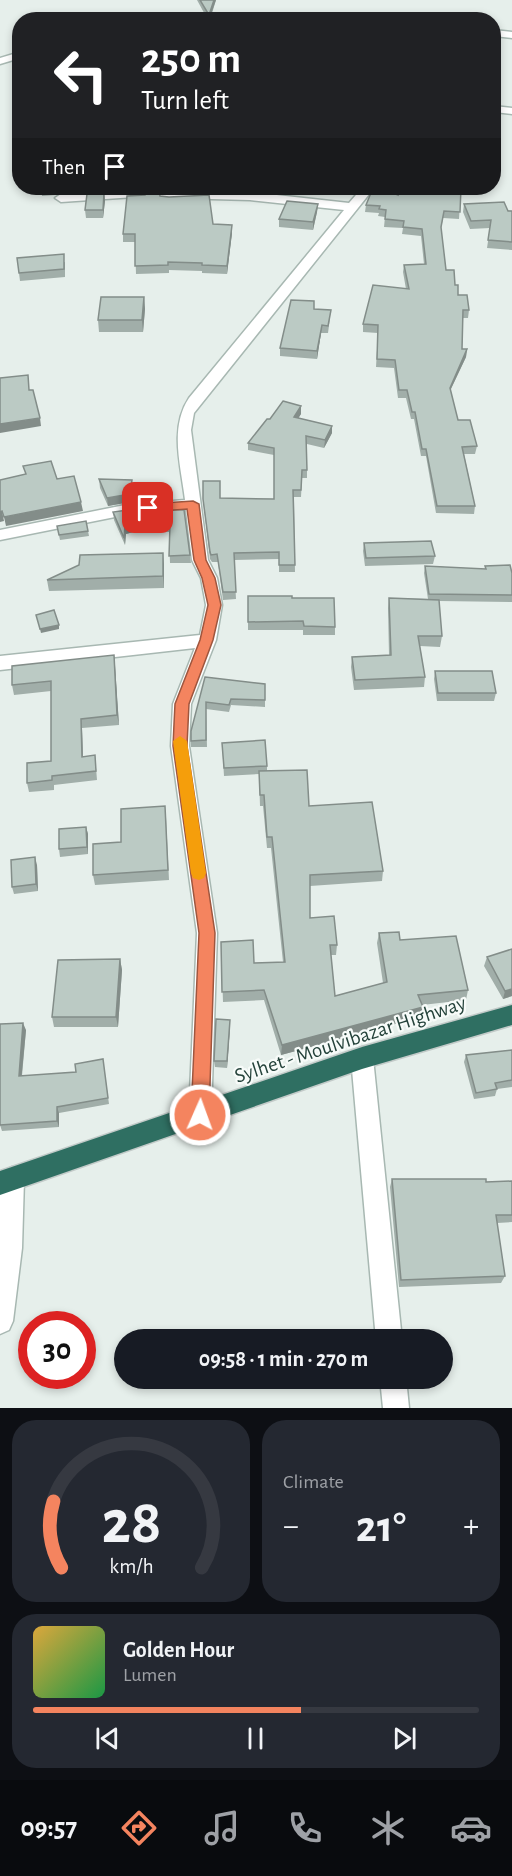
<!DOCTYPE html>
<meta charset="utf-8">
<style>
body{margin:0;font-family:"Alegreya Sans",sans-serif;background:#242831;color:#f1f3f6;height:100vh;display:flex;flex-direction:column;font-size:22px;white-space:nowrap}
*{box-sizing:border-box;margin:0}
p{font-size:20px;color:#9ea1a6}
.icon{flex:none;width:33px;height:33px;fill:none;stroke:currentColor;stroke-width:2;stroke-linecap:round;stroke-linejoin:round}
.map{position:relative;height:1408px;overflow:hidden}
.sheet{display:flex;flex-direction:column;gap:12px;padding:12px;background:#0d0f14;flex:1}
.sheet>*{flex:none}
.guide{position:absolute;left:12px;top:12px;width:489px;height:183px;border-radius:24px;box-shadow:0 3px 9px #0003;background:#202124;color:#fff;overflow:hidden}
.speed{position:absolute;left:18px;top:1311px;display:flex;gap:12px;font-size:30px;font-weight:700;text-align:center}
.speed>*{display:grid;place-content:center;width:78px;height:78px;border-radius:50%;background:#171b24;box-shadow:0 3px 9px #0003;line-height:1}
.speed .limit{border:9px solid #d22;background:#fff;color:#111}
.pin{position:absolute;display:grid;place-items:center;width:51px;height:51px;color:#fff;margin:-26px;border-radius:12px;box-shadow:0 3px 9px #0006}
.me{position:absolute;width:66px;margin:-33px;rotate:2deg;stroke-linejoin:round;filter:drop-shadow(0 0 4px #0008)}
.turn{display:flex;align-items:center;gap:21px;height:126px;padding:0 30px;font-size:27px}
.turn .icon{width:78px;height:78px;stroke-width:2.5}
.turn b{display:block;font-size:42px;line-height:51px}
.then{display:flex;align-items:center;height:57px;padding:0 30px;background:#0003;gap:12px;font-size:22px}
.big{font-size:45px;font-weight:600;line-height:1.1}
.sheet .tile{flex:1;display:flex;flex-direction:column;justify-content:center;gap:9px;min-width:0;padding:0 21px;border-radius:24px;background:#242831}
.sheet .dial{align-items:center;gap:0}
.dial svg{height:156px;overflow:visible;fill:none;stroke:#363941;stroke-width:7;stroke-linecap:round;text-anchor:middle}
.dial text{fill:#f1f3f6;stroke:none}
.song{display:flex;align-items:center;gap:18px}
.cover{width:72px;height:72px;border-radius:9px;background:linear-gradient(135deg,hsl(40 70% 55%),hsl(140 70% 35%))}
.played{height:6px;border-radius:3px;background:linear-gradient(90deg,#f4845f 60%,#363941 60%)}
.keys{display:flex;justify-content:space-around;direction:ltr}
.heat{display:flex;justify-content:space-between;align-items:center;font-size:33px;direction:ltr}
.sheet .tiles{flex:1;display:grid;gap:12px;grid-template-columns:1fr 1fr}
.tile:last-child{grid-column:span 2}
.trip{position:absolute;left:114px;top:1329px;width:339px;height:60px;border-radius:30px;background:#171b24;box-shadow:0 3px 9px #0003;font-weight:600;line-height:60px;text-align:center}
.menu{display:flex;height:96px;justify-content:space-around;align-items:center;background:#090b0e;color:#9ea1a6}
.menu .icon{width:42px;height:42px}
.menu .on{color:#f4845f}
.menu b{font-size:27px;color:#f1f3f6}
.map>svg:first-child{display:block}
.lines{fill:none;stroke-linecap:round;stroke-linejoin:round}
.minor-casing{stroke:#a8b8b2;stroke-width:3}
.highway-casing{stroke:#c2cac8;stroke-width:3}
.minor{fill:#fff;fill-rule:evenodd}
.highway{fill:#2f6f62;fill-rule:evenodd}
.wall{fill:#a1aea9}
.shaded-wall{fill:#838d89}
.building{fill:#bbcac4;stroke:#838d89;stroke-width:1.5}
.route{fill:#f4845f;stroke:#9f563e;stroke-width:1.5}
.slow{fill:#f59e0b}
.labels{text-anchor:middle;stroke-width:4.5;stroke-linejoin:round;paint-order:stroke}
.near-street-label{font-size:21px;fill:#24423a;stroke:#f7fbf9}
</style>
<div class="map">
<svg width="512" height="1408" viewBox="0 0 512 1408">
<rect width="100%" height="100%" fill="#e6efeb"/>
<g class="lines">
<g class="minor-casing">
<path id="minor" d="M276,17H301L306,20H271Z
M494,30L512,32V38L494,36Z
M20,52V58L0,64V58Z
M494,106L512,108V114L494,112Z
M362,188H374L194,413L191,430L208,560L217,578L222,605L216,640L191,704L189,746L217,933L211,1115L208,1123L200,1126L192,1123L189,1115L197,933L171,746L173,704L195,648L0,670V656L200,635L206,605L201,578L192,560L186,510L125,515L0,540V530L125,505L185,500C181,466 169,428 189,398L344,210L250,200L135,197L61,202L55,198L61,194L135,189L250,192L349,203Z
M362,1047L370,1051L373,1058L402,1340H376L351,1058L354,1051Z
M12,1167L20,1171L24,1179L22,1248L13,1321L9,1330L0,1334V1179L4,1171Z
M380,1378H406L409,1408H383Z"/>
</g>
<g class="highway-casing">
<path id="highway" d="M512,1005V1025L362,1069L0,1195V1171L362,1047Z"/>
</g>
<use href="#minor" class="minor"/>
<use href="#highway" class="highway"/>
</g>
<path class="wall" d="M197,0H216L210,20H208Z
M41,188H63V192L55,195L42,196Z
M89,188H107V189L90,190Z
M396,188H461L459,219L443,218L441,229L446,270L455,285L458,295L469,310L468,318H463L462,349H467L466,357L450,391L458,420L477,446L475,454H464L475,506L474,514L436,513L426,456H421L414,419H411L406,398H398L394,368L376,367L378,333L363,332V324L406,289L403,272L404,265L424,264L421,236L402,234L403,228L384,227L385,217L378,216L379,213L365,212L366,205L396,194Z
M104,193L105,201L103,218H86L85,210Z
M160,196L213,224L232,233L227,274L202,273V271L169,270V273L136,274L135,242H123V234Z
M318,204L317,212L313,230L279,227V219Z
M464,204L512,211V250L487,248L490,228L470,229L463,212Z
M65,262V277L20,281L19,273Z
M144,297L145,309L143,332H99L98,320Z
M314,309L330,318L328,333H321L317,359L280,356V348Z
M301,414L298,418L332,426V433L324,448L307,444V478H302L301,497H294L295,572H279V559L234,560L236,599L223,600L218,562H212L210,559L203,499H274V455L248,450V443L270,419Z
M99,479L132,488L130,502L108,506L100,488Z
M184,510L191,563H170L169,532L137,531L126,534L125,545L114,520L113,512Z
M57,526L88,531L89,536L60,540Z
M364,543L435,556L433,564L365,566L363,551Z
M164,564V588L49,591L47,580Z
M425,566L485,569V566L512,573V602L439,601L442,636L440,647L420,646L425,677L424,687L354,690L351,667L352,657L389,655L388,608L389,598L428,599L424,573Z
M248,596L292,598L335,627V635H303V630H248Z
M114,655L119,725L82,728L83,757L95,755L97,780L54,785V790L29,792L27,783L51,761V691L14,695L12,685Z
M435,671L496,693L494,701H437L434,679Z
M205,677L265,684V707L231,705L229,712L206,709L207,747H191V741Z
M222,743L267,766V771L309,806L383,871L382,881L310,886V918L337,945L336,955H331L335,996L383,983L377,943L379,933L400,940L468,990L466,1000L422,1005L421,1017L281,1055L264,1000L223,1002L221,942L254,963L283,962L271,848H267L263,806H260L259,774L224,776Z
M166,817L169,880L95,885L93,875L121,842Z
M86,827L88,834V854L60,857L59,849Z
M37,865L38,891L14,894L12,887Z
M487,957L512,996L503,999L484,966Z
M120,959L122,970L118,1027H54L52,1017Z
M0,1024L26,1030L22,1076L76,1072L103,1059L109,1104L59,1113V1127L2,1131L0,1125Z
M230,1027L227,1068L215,1067L214,1061Z
M512,1050V1087L497,1089L495,1096L474,1099L464,1062L466,1055Z
M392,1179L486,1182L512,1181V1222L497,1223L505,1276L501,1283L399,1287L390,1187Z"/>
<path class="shaded-wall" d="M214,0H216L209,20V15Z
M54,188H63V192L55,195Z
M104,193L105,201L103,218V210Z
M318,204L317,212L313,230V222Z
M232,225V233L227,274V266Z
M144,297L145,309L143,332L142,320Z
M322,325L321,333L317,359V351Z
M467,349L466,357L448,395L450,388Z
M301,406V414L294,425V417Z
M40,418L41,426L0,433V424Z
M332,426V433L324,448L325,440Z
M132,480V488L130,502L108,506L107,498Z
M81,502L83,511L6,526L4,517Z
M2,511L4,521L0,522V512Z
M136,524L137,531L126,534L125,545L124,538L125,526Z
M163,553L164,564V588L163,576Z
M59,625V629L41,633L40,629Z
M114,655L115,665L119,725L117,715Z
M81,719L82,728L83,766L82,757Z
M86,827L88,834V854L87,847Z
M35,857L37,865L38,891L36,884Z
M120,959L122,970L118,1027L116,1017Z
M512,989V996L503,999L505,991Z
M423,1007L421,1017L281,1055L282,1045Z
M230,1020V1027L227,1068V1061Z
M23,1023L26,1030L21,1082L19,1076Z
M57,1107L59,1113V1127L57,1121Z"/>
<path class="building" d="M200,0H214L209,15Z
M373,188H381L398,195L397,188H461L460,212L444,211L441,227L446,270H454L455,285H458V295H467L469,310H463L462,349H467L450,388L458,420H470L477,446L462,447L475,506H437L426,449H422L415,412H412L407,390H399L395,360L377,359L378,325L363,324L373,285L409,289L404,265L426,264L422,229L403,227L404,221L385,219L386,210L379,209L380,206L366,205Z
M145,192H159L160,196L169,197L209,195L213,224L232,225L227,266L202,265V263L168,262V265L135,266V234H123L127,196L145,195Z
M104,193L103,210H85L87,194Z
M287,201L318,204L313,222L279,219Z
M504,202L508,211H512V242L488,240L491,220L471,221L464,204Z
M64,254V269L19,273L17,258Z
M101,297H144L142,320H98Z
M291,300L314,301V309L331,310L328,326L322,325L317,351L280,348Z
M28,375L29,390H33L40,418L0,424V378Z
M283,401L301,406L294,417L332,426L325,440L306,436L307,470H302L301,490H293L295,565H279V552L234,553L236,592H223L217,554L211,555L210,552L203,499V481H220V498L274,499V448L248,443L267,419H270Z
M51,461L57,479L74,476L81,502L4,517L2,511L0,512V480L26,474L23,466Z
M99,479L132,480L130,494L107,498Z
M142,508L184,510L190,555L169,556L170,525L136,524L125,526L124,538L113,512Z
M86,521L88,531L59,535L57,526Z
M431,541L435,556L366,558L364,543Z
M163,553V576L47,580L79,565L80,555Z
M510,565L512,573V595L429,594L425,566L486,569L485,566Z
M248,596H292V598H334L335,627L304,626L303,621L248,622Z
M389,598L439,600L442,636H418L425,677L355,680L352,657L391,655Z
M54,610L59,625L40,629L36,615Z
M114,655L117,715L81,719L82,757L95,755L96,771L52,776V780L27,783V763L51,761V681L12,685V666Z
M435,671H492L496,693H438Z
M205,677L265,684V700L231,699L229,705L206,702V740L191,741V731Z
M265,740L267,766L224,768L222,743Z
M307,770L309,806L372,802L383,871L310,875V918L334,916L337,945H330L335,996L387,982L379,933L399,932L400,940L456,936L468,990L418,995L423,1007L282,1045L264,990L222,992L221,942L253,940L254,963L285,962L272,837H267L264,795H260L259,771Z
M165,806L168,870L93,875V844L121,842V809Z
M86,827L87,847L59,849V829Z
M35,857L36,884L12,887L11,860Z
M512,949V989L505,991L487,957Z
M120,959L116,1017H52L58,960Z
M216,1019L230,1020L227,1061H214Z
M23,1023L19,1076L76,1072L75,1064L103,1059L108,1098L57,1107V1121L0,1125V1024Z
M512,1050V1080L495,1083L497,1089L476,1093L466,1055Z
M392,1179H486V1182L512,1181V1215H496L505,1276L401,1280Z"/>
<path class="route" d="M193,501L199,504L206,560L215,578L221,605L213,640L189,704L187,746L215,933L209,1115L206,1121L200,1123L194,1121L191,1115L199,933L173,746L174,724L175,704L200,640L208,605L202,578L194,560L187,509L148,512L142,508L148,504Z"/>
<path class="slow" d="M180,736L187,741L206,873L204,878L199,880L193,878L191,873L173,741Z"/>
<g class="labels">
<g class="near-street-label">
<text transform="translate(350 1039) rotate(-18)" y="7">Sylhet - Moulvibazar Highway</text>
</g>
</g>
</svg>
<div class="speed"><div class="limit">30</div></div>
<div class="pin" style="left:148px;top:508px;background:#d93025"><svg class="icon" aria-label="arrive" viewBox="0 0 24 24"><path d="M6 21V4h12l-3 4 3 4H6"/></svg></div>
<svg class="me" style="left:200px;top:1115px" viewBox="-20 -20 40 40"><circle r="17" fill="#f4845f" stroke="#fff" stroke-width="3"/><path d="M0-11L8 9 0 5-8 9z" fill="#fff"/></svg>
<div class="trip">09:58 · 1 min · 270 m</div>
<div class="guide">
<div class="turn"><svg class="icon" aria-label="left" viewBox="0 0 24 24"><path d="M17 20v-9H6M10 6l-5 5 5 5"/></svg><div><b>250 m</b>Turn left</div></div>
<div class="then">Then<svg class="icon" aria-label="arrive" viewBox="0 0 24 24"><path d="M6 21V4h12l-3 4 3 4H6"/></svg></div>
</div>
</div>
<section class="sheet">
<div class="tiles">
<div class="tile dial"><svg viewBox="0 0 100 80">
<path d="M14 69A42 42 0 1 1 86 69"/>
<path d="M14 69A42 42 0 0 1 10 35" stroke="#f4845f"/>
<text x="50" y="56" font-size="32" font-weight="700">28</text>
<text x="50" y="72" font-size="11">km/h</text>
</svg></div>
<div class="tile"><p>Climate</p>
<div class="heat"><a>−</a><b class="big">21°</b><a>+</a></div>
</div>
<div class="tile">
<div class="song"><i class="cover"></i><div><b>Golden Hour</b><p>Lumen</p></div></div>
<div class="played"></div>
<div class="keys"><svg class="icon" aria-label="previous" viewBox="0 0 24 24"><path d="M18 5L8 12l10 7zM5 5v14"/></svg><svg class="icon" aria-label="pause" viewBox="0 0 24 24"><path d="M8 5v14M16 5v14"/></svg><svg class="icon" aria-label="next" viewBox="0 0 24 24"><path d="M6 5l10 7-10 7zM19 5v14"/></svg></div>
</div>
</div>
</section>
<nav class="menu">
<b>09:57</b>
<svg class="icon on" aria-label="directions" viewBox="0 0 24 24"><path d="M12 3l9 9-9 9-9-9zM9 14v-3h6M13 9l2 2-2 2"/></svg>
<svg class="icon" aria-label="music" viewBox="0 0 24 24"><path d="M9 18V5l10-2v13"/><circle cx="6" cy="18" r="3"/><circle cx="16" cy="16" r="3"/></svg>
<svg class="icon" aria-label="phone" viewBox="0 0 24 24"><path d="M5 4h4l2 5-3 2q2 4 5 5l2-3 5 2v4C11 20 4 13 5 4z"/></svg>
<svg class="icon" aria-label="climate" viewBox="0 0 24 24"><path d="M12 3v18M4 7l16 10M4 17L20 7"/></svg>
<svg class="icon" aria-label="car" viewBox="0 0 24 24"><path d="M5 17H2v-5l4-1 3-4h7l3 4 3 1v5h-3M9 17h6M6 11h13"/><circle cx="7" cy="17" r="2"/><circle cx="17" cy="17" r="2"/></svg>
</nav>
